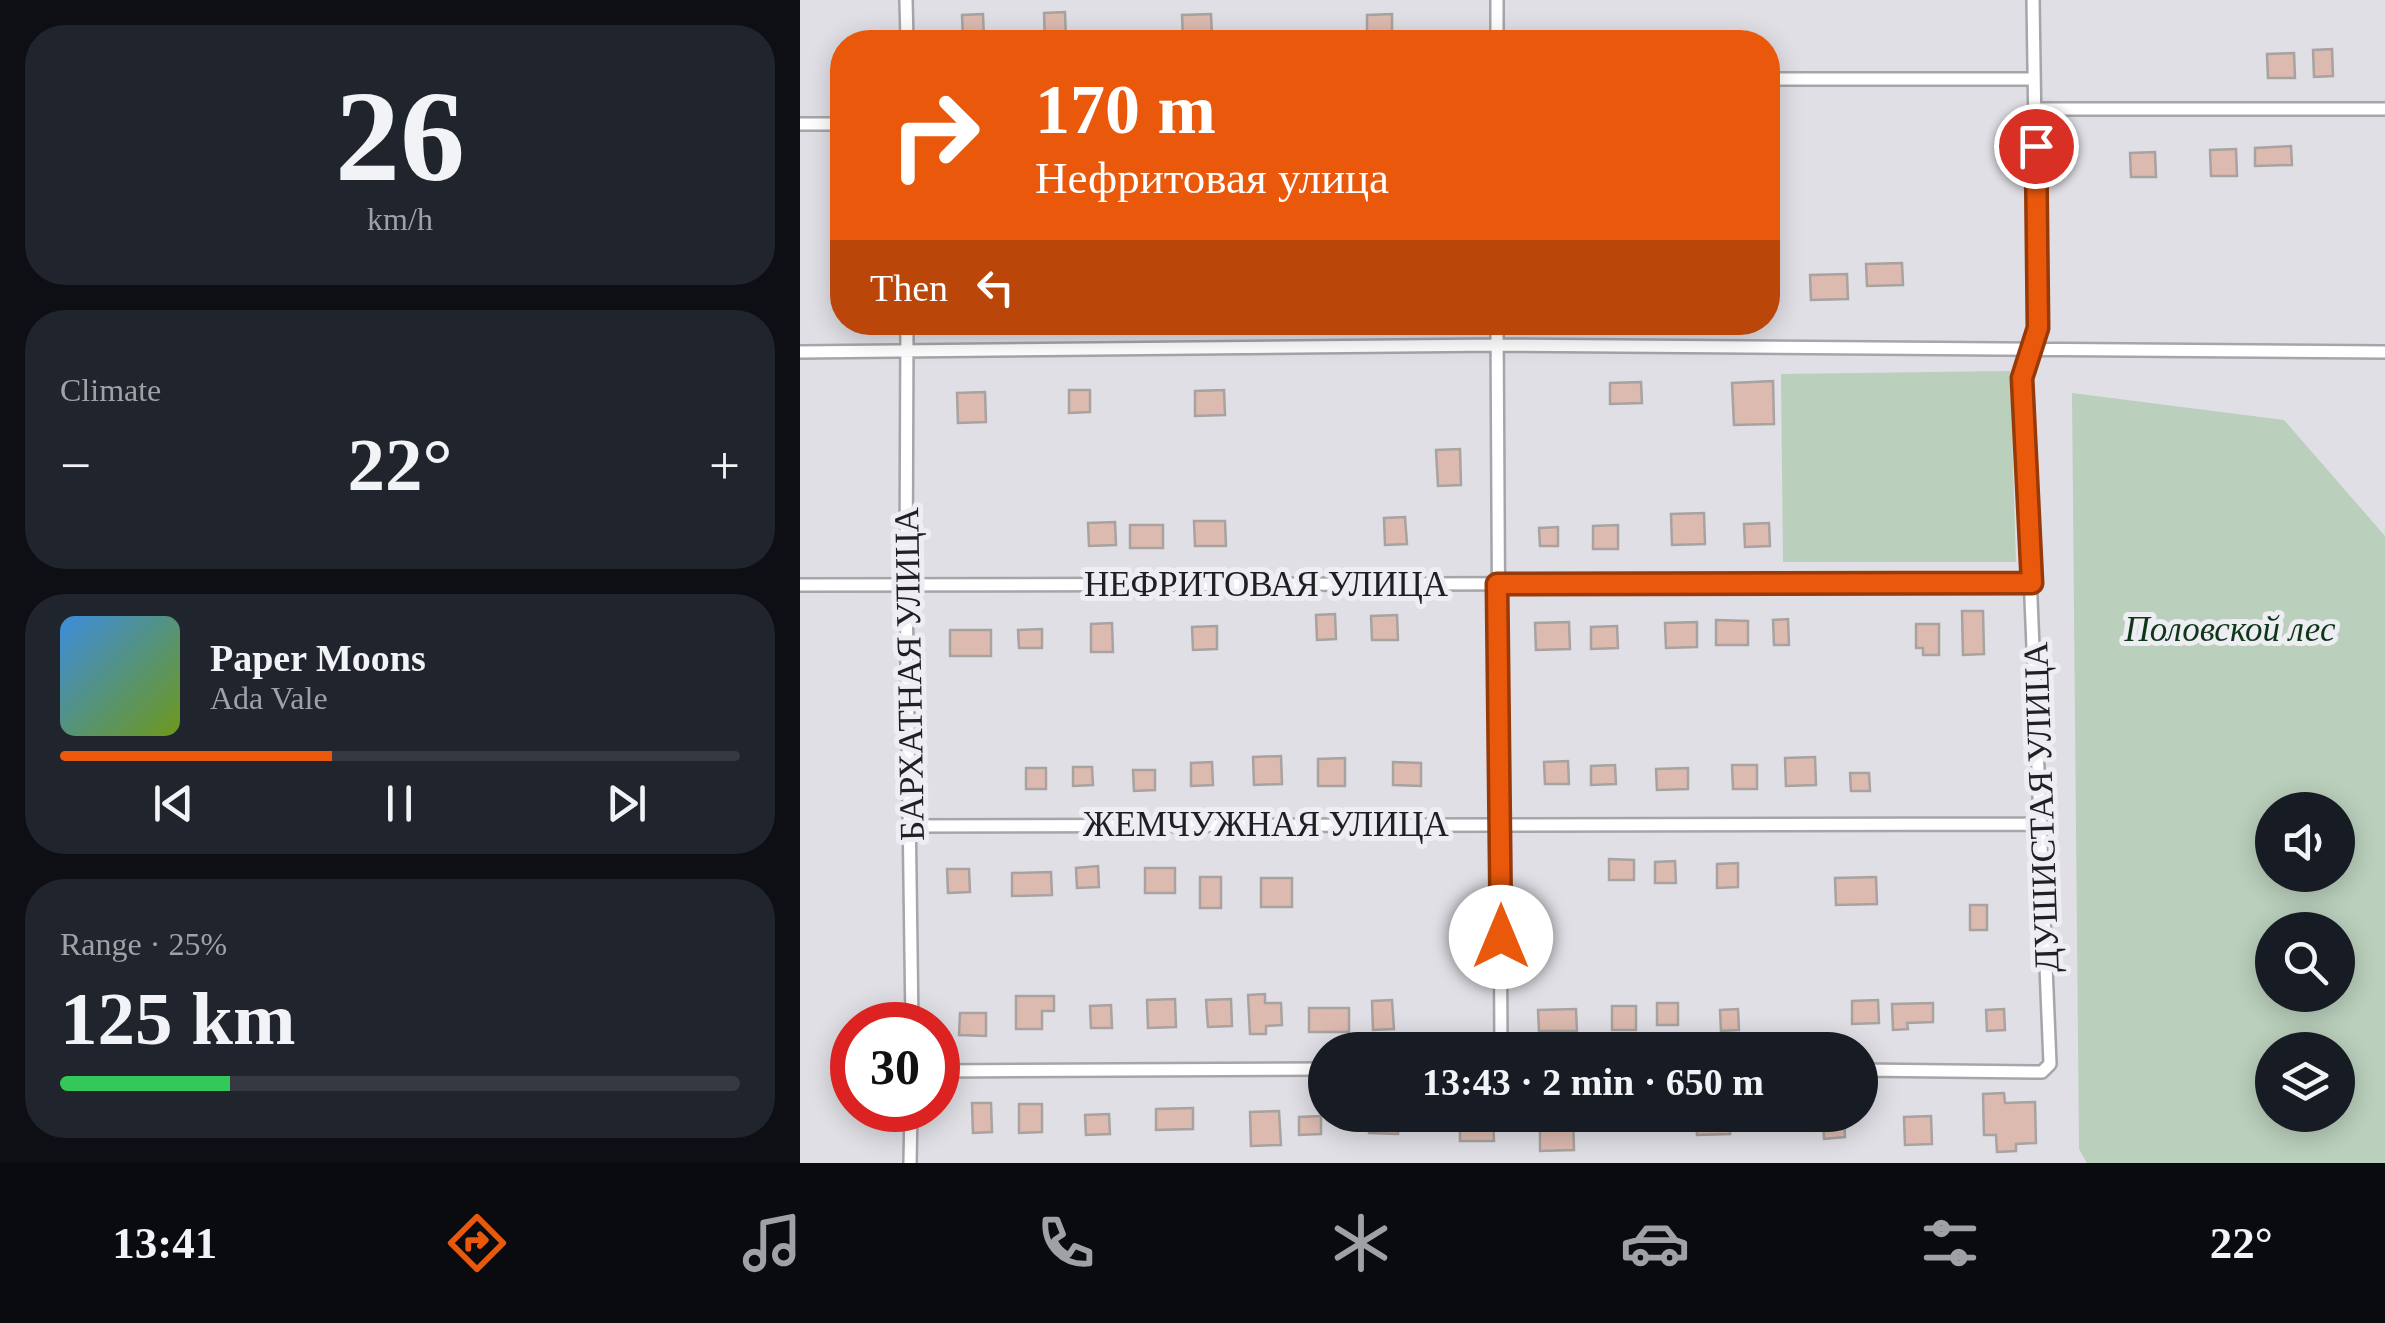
<!DOCTYPE html>
<meta charset="utf-8">
<style>
body{margin:0;font-family:Georgia,serif;background:#20242c;color:#f1f3f6;height:100vh;display:flex;flex-direction:column;font-size:38px;white-space:nowrap}
*{box-sizing:border-box;margin:0}
p{font-size:32px;color:#9ea1a6}
.icon{flex:none;width:55px;height:55px;fill:none;stroke:currentColor;stroke-width:2;stroke-linecap:round;stroke-linejoin:round}
.map{position:relative;flex:1;overflow:hidden}
.drawer{display:flex;flex-direction:column;gap:25px;padding:25px;background:#0d0f14;width:800px}
.drawer>*{flex:none}
.hud{position:absolute;left:30px;top:30px;width:950px;height:305px;border-radius:40px;box-shadow:0 5px 25px #0003;background:#ea580c;color:#fff;overflow:hidden}
.tools{position:absolute;left:1455px;top:792px;display:grid;gap:20px}
.tools a{display:grid;place-items:center;width:100px;height:100px;border-radius:50%;background:#171b24;box-shadow:0 5px 25px #0003;font-size:50px}
.speed{position:absolute;left:30px;top:1002px;display:flex;gap:20px;font-size:50px;font-weight:700;text-align:center}
.speed>*{display:grid;place-content:center;width:130px;height:130px;border-radius:50%;background:#171b24;box-shadow:0 5px 25px #0003;line-height:1}
.speed .limit{border:15px solid #d22;background:#fff;color:#111}
.pin{position:absolute;display:grid;place-items:center;width:85px;height:85px;color:#fff;margin:-42px;border:5px solid #fff;border-radius:50%;box-shadow:0 2px 10px #0007}
.me{position:absolute;width:110px;margin:-55px;rotate:0deg;stroke-linejoin:round;filter:drop-shadow(0 0 8px #0008)}
.turn{display:flex;align-items:center;gap:35px;height:210px;padding:0 40px;font-size:45px}
.turn .icon{width:130px;height:130px;stroke-width:2.5}
.turn b{display:block;font-size:70px;line-height:85px}
.then{display:flex;align-items:center;height:95px;padding:0 40px;background:#0003;gap:20px;font-size:38px}
.big{font-size:75px;font-weight:600;line-height:1.1}
.drawer .tile{flex:1;display:flex;flex-direction:column;justify-content:center;gap:15px;min-width:0;padding:0 35px;border-radius:40px;background:#20242c}
.drawer .dial{align-items:center;gap:0}
.dial b{font-size:130px;line-height:1}
.song{display:flex;align-items:center;gap:30px}
.cover{width:120px;height:120px;border-radius:15px;background:linear-gradient(135deg,hsl(210 70% 55%),hsl(80 70% 35%))}
.played{height:10px;border-radius:5px;background:linear-gradient(90deg,#ea580c 40%,#363941 40%)}
.keys{display:flex;justify-content:space-around;direction:ltr}
.heat{display:flex;justify-content:space-between;align-items:center;font-size:55px;direction:ltr}
.charge{height:15px;border-radius:8px;background:linear-gradient(90deg,#34c759 25%,#363941 0)}
.trip{position:absolute;left:508px;top:1032px;width:570px;height:100px;border-radius:50px;background:#171b24;box-shadow:0 5px 25px #0003;font-weight:600;line-height:100px;text-align:center}
.menu{display:flex;height:160px;justify-content:space-around;align-items:center;background:#090b0e;color:#9ea1a6}
.menu .icon{width:70px;height:70px}
.menu .selected{color:#ea580c}
.menu b{font-size:45px;color:#f1f3f6}
main{display:flex;flex:1;min-height:0}
.map>svg:first-child{display:block}
.green{fill:#bacfbc;fill-rule:evenodd}
.building{fill:#dcbaaf;stroke:#a8a2a0;stroke-width:2.5}
.lines{fill:none;stroke-linecap:round;stroke-linejoin:round}
.minor-casing{stroke:#a5a5aa;stroke-width:16}
.minor{stroke:#fff;stroke-width:11}
.route-casing{stroke:#983908;stroke-width:25}
.route{stroke:#ea580c;stroke-width:18}
.labels{text-anchor:middle;stroke-width:10;stroke-linejoin:round;paint-order:stroke}
.street-label{font-size:35px;fill:#202022;stroke:#ededf3}
.park-label{font-size:35px;font-style:italic;fill:#0e3717;stroke:#ededf3}
</style>
<main>
<section class="drawer">
<div class="tile dial"><b>26</b><p>km/h</p></div>
<div class="tile"><p>Climate</p>
<div class="heat"><a>−</a><b class="big">22°</b><a>+</a></div>
</div>
<div class="tile">
<div class="song"><i class="cover"></i><div><b>Paper Moons</b><p>Ada Vale</p></div></div>
<div class="played"></div>
<div class="keys"><svg class="icon" aria-label="previous" viewBox="0 0 24 24"><path d="M18 5L8 12l10 7zM5 5v14"/></svg><svg class="icon" aria-label="pause" viewBox="0 0 24 24"><path d="M8 5v14M16 5v14"/></svg><svg class="icon" aria-label="next" viewBox="0 0 24 24"><path d="M6 5l10 7-10 7zM19 5v14"/></svg></div>
</div>
<div class="tile"><p>Range · 25%</p><b class="big">125 km</b><div class="charge"></div></div>
</section>
<div class="map">
<svg width="1585" height="1163" viewBox="0 0 1585 1163">
<rect width="100%" height="100%" fill="#e0dfe5"/>
<path class="green" d="M1210,371L1216,562H983L981,374Z
M1272,393L1484,420L1585,536V1163H1287L1279,1149ZM1472,810H1538V875H1472ZM1472,930H1538V995H1472ZM1472,1050H1538V1115H1472Z"/>
<path class="building" d="M265,12L266,41L245,42L244,13Z
M183,14L184,38L163,39L162,15Z
M411,14L412,38L383,39L382,15Z
M592,14V32L567,33V15Z
M1532,49L1533,76L1514,77L1513,50Z
M1494,53L1495,78H1468L1467,54Z
M1491,146L1492,165L1455,166V148Z
M1436,149L1437,176H1411L1410,150Z
M1355,152L1356,177H1331L1330,153Z
M1102,263L1103,285L1067,286L1066,264Z
M1047,274L1048,299L1011,300L1010,275Z
M973,381L974,424L934,425L932,383Z
M841,382L842,403L810,404V383Z
M269,390H290V412L269,413Z
M424,390L425,415L395,416V391Z
M185,392L186,422L158,423L157,393Z
M660,449L661,485L638,486L636,450Z
M904,513L905,544L872,545L871,514Z
M605,517L607,544L585,545L584,518Z
M394,521H425L426,546H395Z
M315,522L316,545L289,546L288,523Z
M969,523L970,546L945,547L944,524Z
M330,525H363V548H330Z
M818,525V549H793V526Z
M758,527V546H740L739,528Z
M1162,611H1183L1184,654L1163,655Z
M535,614L536,639L517,640L516,615Z
M597,615L598,640H572L571,616Z
M988,619L989,645H974L973,620Z
M916,620L948,621V645H916Z
M769,622L770,649L736,650L735,623Z
M897,622V647L866,648L865,623Z
M312,623L313,652H291V624Z
M1116,624H1139V655H1123V648H1116Z
M417,626V649L393,650L392,627Z
M817,626L818,648L791,649V627Z
M242,629V648H219L218,630Z
M150,630H191V656H150Z
M481,756L482,784L454,785L453,757Z
M1015,757L1016,785L986,786L985,758Z
M545,758V786H518V759Z
M768,761L769,784H745L744,762Z
M412,762L413,785L391,786V763Z
M593,762L621,763V786L593,785Z
M815,765L816,784L791,785V766Z
M932,765H957V789H933Z
M273,767H292L293,785L273,786Z
M226,768H246V789H226Z
M888,768V789L857,790L856,769Z
M333,770H355V790L334,791Z
M1050,773H1069L1070,791H1051Z
M809,859L834,860V880H809Z
M875,861L876,883H855V862Z
M938,863V887L917,888V864Z
M298,866L299,887L277,888L276,868Z
M345,868H375V893H345Z
M147,869H169L170,892L148,893Z
M251,872L252,895L212,896V873Z
M400,877H421V908H400Z
M1076,877L1077,904L1036,905L1035,878Z
M461,878H492V907H461Z
M1170,905H1187V930H1170Z
M465,994V1003H481L482,1025L466,1026V1034H450L448,995Z
M216,996H254V1011H242V1029H216Z
M375,999L376,1027L348,1028L347,1000Z
M431,999L432,1026L408,1027L406,1000Z
M592,1000L594,1029L573,1030L572,1001Z
M1078,1000L1079,1023L1052,1024V1001Z
M857,1003H878V1025H857Z
M1133,1003V1022L1107,1023L1108,1029L1093,1030L1092,1004Z
M311,1005L312,1028H291L290,1006Z
M812,1006H836V1030H812Z
M509,1008H549V1032H509Z
M776,1009L777,1031H739L738,1010Z
M938,1009L939,1030L921,1031L920,1010Z
M1204,1009L1205,1030L1187,1031L1186,1010Z
M160,1013H186V1036L159,1035Z
M1204,1093L1205,1103L1235,1102L1236,1143L1216,1144V1151L1197,1152L1196,1135H1184L1183,1094Z
M172,1103H191L192,1132L173,1133Z
M219,1104H242V1132L219,1133Z
M393,1108V1129L356,1130V1109Z
M479,1111L481,1145L451,1146L450,1112Z
M309,1114L310,1134L286,1135L285,1115Z
M569,1115H598V1134L569,1133Z
M660,1115H693L694,1141H660Z
M757,1115H773L774,1150L740,1151V1125L757,1124Z
M818,1115H852V1126H818Z
M896,1115H929L930,1134L897,1135Z
M971,1115H1009V1123L972,1124Z
M1023,1115H1044L1045,1137L1024,1139Z
M521,1116V1134L499,1135V1117Z
M1131,1116L1132,1144L1105,1145L1104,1117Z"/>
<g class="lines">
<g class="minor-casing">
<path id="minor" d="M106,0L107,42
M697,0V42
M968,79H1233
M1235,109H1585
M0,124H42
M107,322L106,586L112,1025
M697,322L701,1050
M0,352L697,345L1585,352
M0,585L1232,583
M110,826L1242,824
M1060,1070L1242,1072L1250,1064L1222,378L1238,328L1233,0
M138,1071L525,1069
M110,1163L111,1110"/>
</g>
<use href="#minor" class="minor"/>
</g>
<g class="lines">
<g class="route-casing">
<path id="route" d="M701,937L697,584L1232,583L1222,378L1238,328L1236,146"/>
</g>
<use href="#route" class="route"/>
</g>
<g class="labels">
<g class="street-label">
<text x="466" y="596">НЕФРИТОВАЯ УЛИЦА</text>
<text transform="translate(109 674) rotate(-91)" y="12">БАРХАТНАЯ УЛИЦА</text>
<text transform="translate(1241 807) rotate(-92)" y="12">ДУШИСТАЯ УЛИЦА</text>
<text x="466" y="836">ЖЕМЧУЖНАЯ УЛИЦА</text>
</g>
<g class="park-label">
<text x="1430" y="641">Половской лес</text>
</g>
</g>
</svg>
<div class="tools">
<a><svg class="icon" aria-label="sound" viewBox="0 0 24 24"><path d="M4 9h4l5-4v14l-5-4H4zM17 9q2 3 0 6"/></svg></a>
<a><svg class="icon" aria-label="search" viewBox="0 0 24 24"><circle cx="10" cy="10" r="6"/><path d="M15 15l6 6"/></svg></a>
<a><svg class="icon" aria-label="layers" viewBox="0 0 24 24"><path d="M12 4l9 5-9 5-9-5zM3 14l9 5 9-5"/></svg></a>
</div>
<div class="speed"><div class="limit">30</div></div>
<div class="pin" style="left:1236px;top:146px;background:#d93025"><svg class="icon" aria-label="arrive" viewBox="0 0 24 24"><path d="M6 21V4h12l-3 4 3 4H6"/></svg></div>
<svg class="me" style="left:701px;top:937px" viewBox="-20 -20 40 40"><circle r="19" fill="#fff"/><path d="M0-13L10 11 0 6-10 11z" fill="#ea580c"/></svg>
<div class="trip">13:43 · 2 min · 650 m</div>
<div class="hud">
<div class="turn"><svg class="icon" aria-label="right" viewBox="0 0 24 24"><path d="M7 20v-9h11M14 6l5 5-5 5"/></svg><div><b>170 m</b>Нефритовая улица</div></div>
<div class="then">Then<svg class="icon" aria-label="left" viewBox="0 0 24 24"><path d="M17 20v-9H6M10 6l-5 5 5 5"/></svg></div>
</div>
</div>
</main>
<nav class="menu">
<b>13:41</b>
<svg class="icon selected" aria-label="directions" viewBox="0 0 24 24"><path d="M12 3l9 9-9 9-9-9zM9 14v-3h6M13 9l2 2-2 2"/></svg>
<svg class="icon" aria-label="music" viewBox="0 0 24 24"><path d="M9 18V5l10-2v13"/><circle cx="6" cy="18" r="3"/><circle cx="16" cy="16" r="3"/></svg>
<svg class="icon" aria-label="phone" viewBox="0 0 24 24"><path d="M5 4h4l2 5-3 2q2 4 5 5l2-3 5 2v4C11 20 4 13 5 4z"/></svg>
<svg class="icon" aria-label="climate" viewBox="0 0 24 24"><path d="M12 3v18M4 7l16 10M4 17L20 7"/></svg>
<svg class="icon" aria-label="car" viewBox="0 0 24 24"><path d="M5 17H2v-5l4-1 3-4h7l3 4 3 1v5h-3M9 17h6M6 11h13"/><circle cx="7" cy="17" r="2"/><circle cx="17" cy="17" r="2"/></svg>
<svg class="icon" aria-label="filters" viewBox="0 0 24 24"><path d="M4 7h16M4 17h16"/><circle cx="9" cy="7" r="2"/><circle cx="15" cy="17" r="2"/></svg>
<b>22°</b>
</nav>
